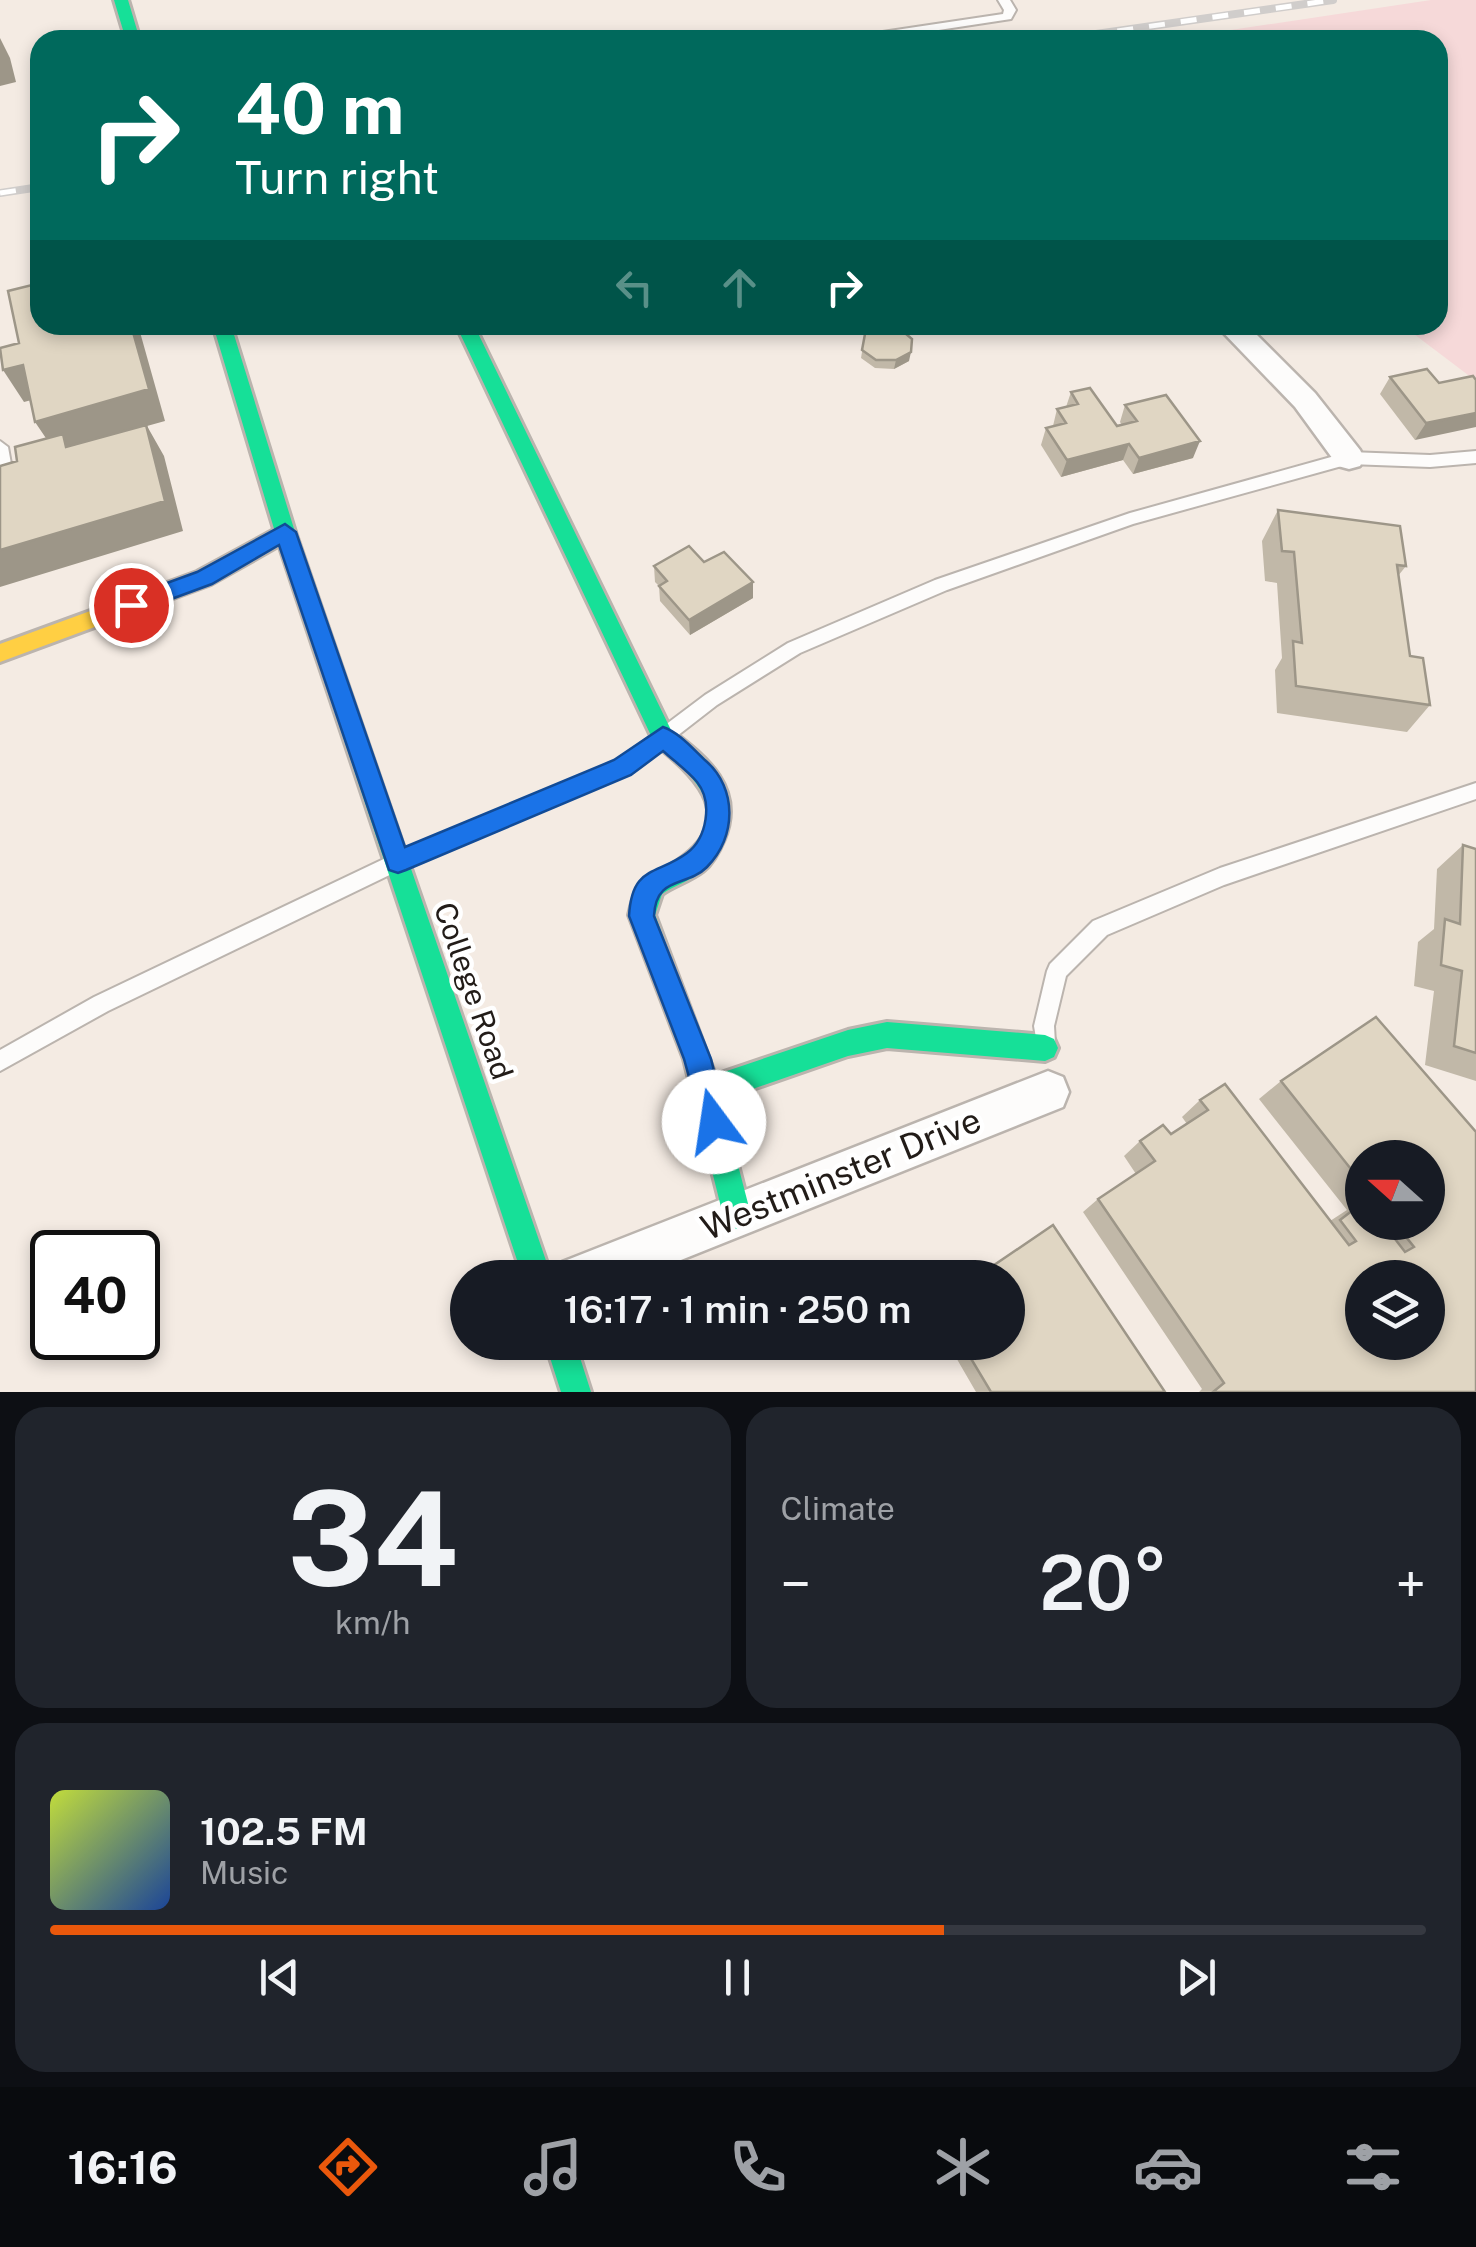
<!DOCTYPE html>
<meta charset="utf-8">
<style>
body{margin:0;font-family:"Public Sans",sans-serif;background:#20242c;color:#f1f3f6;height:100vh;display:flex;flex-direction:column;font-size:38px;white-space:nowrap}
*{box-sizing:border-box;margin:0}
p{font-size:32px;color:#9ea1a6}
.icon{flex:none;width:55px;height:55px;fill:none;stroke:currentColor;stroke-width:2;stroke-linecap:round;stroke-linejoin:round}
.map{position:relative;height:1392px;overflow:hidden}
.details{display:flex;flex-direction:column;gap:15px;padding:15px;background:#0d0f14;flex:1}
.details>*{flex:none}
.guide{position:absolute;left:30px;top:30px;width:1418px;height:305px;border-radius:30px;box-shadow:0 5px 15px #0003;background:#00695c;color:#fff;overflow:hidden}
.needle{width:65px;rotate:291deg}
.controls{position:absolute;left:1345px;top:1140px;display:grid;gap:20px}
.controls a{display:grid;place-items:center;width:100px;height:100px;border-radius:50%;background:#171b24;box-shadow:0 5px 15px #0003;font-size:50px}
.speed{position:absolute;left:30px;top:1230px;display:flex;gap:20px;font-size:50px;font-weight:700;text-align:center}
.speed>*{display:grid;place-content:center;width:130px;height:130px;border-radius:50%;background:#171b24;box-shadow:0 5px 15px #0003;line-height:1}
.speed .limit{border:5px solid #111;border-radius:15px;background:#fff;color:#111}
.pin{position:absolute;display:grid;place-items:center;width:85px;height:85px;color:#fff;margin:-42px;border:5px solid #fff;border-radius:50%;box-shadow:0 2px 10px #0007}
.me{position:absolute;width:110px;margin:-55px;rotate:346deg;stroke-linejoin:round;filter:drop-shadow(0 0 8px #0008)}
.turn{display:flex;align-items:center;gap:35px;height:210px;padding:0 40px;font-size:45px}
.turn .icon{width:130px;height:130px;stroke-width:2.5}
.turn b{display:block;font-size:70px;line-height:85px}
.lanes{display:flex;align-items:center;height:95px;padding:0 40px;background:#0003;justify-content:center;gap:50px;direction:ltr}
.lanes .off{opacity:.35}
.big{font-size:75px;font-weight:600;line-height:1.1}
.details .widget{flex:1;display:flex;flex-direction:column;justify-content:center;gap:15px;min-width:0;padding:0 35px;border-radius:30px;background:#20242c}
.details .dial{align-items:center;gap:0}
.dial b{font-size:130px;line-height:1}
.song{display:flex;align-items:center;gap:30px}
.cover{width:120px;height:120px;border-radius:15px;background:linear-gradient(135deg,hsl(70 70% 55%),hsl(220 70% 35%))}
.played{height:10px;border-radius:5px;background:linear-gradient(90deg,#ea580c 65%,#363941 65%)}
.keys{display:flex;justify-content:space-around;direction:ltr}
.heat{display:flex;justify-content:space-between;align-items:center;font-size:55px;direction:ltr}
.details .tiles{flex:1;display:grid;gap:15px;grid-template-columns:1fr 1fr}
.widget:last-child{grid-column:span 2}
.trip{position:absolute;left:450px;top:1260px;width:575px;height:100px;border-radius:50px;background:#171b24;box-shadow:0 5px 15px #0003;font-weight:600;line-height:100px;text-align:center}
.tab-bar{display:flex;height:160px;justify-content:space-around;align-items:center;background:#090b0e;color:#9ea1a6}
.tab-bar .icon{width:70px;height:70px}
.tab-bar .current{color:#ea580c}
.tab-bar b{font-size:45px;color:#f1f3f6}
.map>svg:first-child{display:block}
.green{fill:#f6d9d9}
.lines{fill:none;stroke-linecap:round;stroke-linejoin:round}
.lane-casing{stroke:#bbb4ae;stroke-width:4}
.street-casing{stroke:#bbb4ae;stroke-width:5}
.fast-casing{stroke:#bbb4ae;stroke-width:6}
.slow-casing{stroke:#bbb4ae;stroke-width:6}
.lane{fill:#fdfcfb;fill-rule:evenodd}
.street{fill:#fdfcfb;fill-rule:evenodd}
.fast{fill:#16e098;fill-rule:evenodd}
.slow{fill:#ffcf43;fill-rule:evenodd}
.rail-casing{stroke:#d0cdcb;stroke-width:8}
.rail{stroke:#fff;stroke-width:5;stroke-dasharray:16;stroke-linecap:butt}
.wall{fill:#c1b8a8;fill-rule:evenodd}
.shaded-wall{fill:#9d9688}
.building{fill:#e0d6c3;stroke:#9d9688;stroke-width:2.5;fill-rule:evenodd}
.route{fill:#1a73e8;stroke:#114b97;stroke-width:2.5}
.labels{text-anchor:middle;stroke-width:9;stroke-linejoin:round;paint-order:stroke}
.street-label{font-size:30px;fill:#221c18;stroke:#fff}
.near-street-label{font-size:35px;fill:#221c18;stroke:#fff}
</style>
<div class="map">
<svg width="1476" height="1392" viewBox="0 0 1476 1392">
<rect width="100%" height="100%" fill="#f4ebe3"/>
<path class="green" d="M1431,0H1476V381L1402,325H1438V40H1215L1211,33Z"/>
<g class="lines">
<g class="lane-casing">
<path id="lane" d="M998,0H1010L1016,10L1011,19L873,40H843L849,37L1003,14L1004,10Z
M0,441L8,447L13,475L10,479L0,483Z
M1476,451V463L1430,467L1349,464L1133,524L947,590L800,653L717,705L628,774L404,868L108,1011L0,1071V1050L94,997L390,856L616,762L705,695L788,643L935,580L1130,513L1349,452L1430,455Z
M1476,783V799L1224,885L1107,935L1066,976L1054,1026L1055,1043L1052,1050L1045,1053L1038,1050L1034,1026L1047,971L1050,964L1093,921L1220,868Z"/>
</g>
<g class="street-casing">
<path id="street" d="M1216,325H1247L1315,393L1360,450L1364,458L1360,466L1349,469L1338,466L1295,407Z
M1048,1071L1063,1077L1069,1092L1063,1107L636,1278H555L562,1262Z"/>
</g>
<g class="fast-casing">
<path id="fast" d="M114,0H128L140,40H126Z
M213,325H231L295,532L552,1278H523L275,532Z
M456,325H474L671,730C707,758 745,788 724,839C719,851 713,863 703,871C690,881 675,885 662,894L655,915L715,1075L848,1030L887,1022L1045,1035L1054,1039L1058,1048L1054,1057L1045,1061L887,1048L848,1056L721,1100L751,1215L747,1225L737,1229L727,1225L723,1215L684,1059L629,915C638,871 655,879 684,856C739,814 690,772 655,744Z
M545,1342H575L591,1392H561Z"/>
</g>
<g class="slow-casing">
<path id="slow" d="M285,524L295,532L292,538L211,584L0,662V644L197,572Z"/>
</g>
<use href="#lane" class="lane"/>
<use href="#street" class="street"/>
<use href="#fast" class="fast"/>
<use href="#slow" class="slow"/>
<g class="rail-casing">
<path id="rail" d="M1054,40L1333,0
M0,193L40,187"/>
</g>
<use href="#rail" class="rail"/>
</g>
<path class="wall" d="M865,334L909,361L894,369L875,368L861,358Z
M1473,376L1415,440L1380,394L1390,377L1439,383Z
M1071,392L1117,426L1122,425L1120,422L1125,405L1193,458L1133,474L1123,460L1061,477L1041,445L1046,428L1053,426L1057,409L1066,407Z
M1278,510L1406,566L1398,576L1410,656L1430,705L1407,732L1277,713L1275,670L1282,658L1277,583L1265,581L1262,541Z
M704,562L753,582V598L690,635L660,601L659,586L655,582L654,566Z
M1463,845L1476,849V1081L1425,1065L1434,991L1414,986L1418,942L1434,929L1437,869Z
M1281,1081L1476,1132V1392H1199L1202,1389L1083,1212L1098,1199L1136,1174L1124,1156L1140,1141L1171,1134L1187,1124L1182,1117L1200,1100L1330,1221L1347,1210L1259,1099ZM1362,1158L1428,1222H1362Z
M947,1342H1008L1165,1392H976Z"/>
<path class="shaded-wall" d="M0,38L10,58L16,82L0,86Z
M131,325H138L165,421L147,426L164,456L183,531L0,587V550L56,453L35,422Z
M911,352L909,361L894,369L896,360Z
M23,365L43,397L24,402L3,370Z
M1476,413V427L1415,440L1426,423Z
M1200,441L1193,458L1133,474L1139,458Z
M1129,444L1123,460L1061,477L1067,460Z
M753,582V598L690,635L689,620Z"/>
<path class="building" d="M40,283V325H131L149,389L35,422L23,365L3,370L0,348L19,343L8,291Z
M879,327L899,328L912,339L911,352L896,360H876L862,350L865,334Z
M1427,369L1439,383L1473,376L1476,380V413L1426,423L1390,377Z
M1090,388L1117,426L1137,421L1125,405L1166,395L1200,441L1139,458L1129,444L1067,460L1046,428L1066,423L1057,409L1078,404L1071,392Z
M146,425L165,501L0,550V466L17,461L15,447L63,434L66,447Z
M1278,510L1400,526L1406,566L1397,565L1410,656L1423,658L1430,705L1296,686L1293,641L1302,643L1294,552L1282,551Z
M689,546L704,562L724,552L753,582L689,620L659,586L667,581L654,566Z
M1463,845L1476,849V1053L1454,1046L1462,971L1441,965L1445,919L1460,924Z
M1376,1017L1476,1132V1392H1213L1224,1383L1098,1199L1155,1161L1140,1141L1163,1125L1171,1134L1208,1110L1200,1100L1225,1084L1349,1245L1356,1241L1340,1220L1362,1203V1222H1382L1405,1252L1414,1247L1394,1222H1428V1158H1362V1183L1281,1081ZM1362,1278H1428V1342H1362Z
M1053,1225L1165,1392H991L961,1342H1008V1278H975Z"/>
<path class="route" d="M285,524L296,532L405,847L614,760L663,727C680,733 693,749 706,761C737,788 737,837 707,867C686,888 656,875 654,916L711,1059L727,1122L723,1132L714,1136L704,1132L684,1059L629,916C632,865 656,876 687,853C707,838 713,802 697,782C688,771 674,761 663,751L631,775L406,870L398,873L389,870L279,545L212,584L139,611L131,614L120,605L123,599L197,572Z"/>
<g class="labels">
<g class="street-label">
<text transform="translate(473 991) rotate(71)" y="10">College Road</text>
</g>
<g class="near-street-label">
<text transform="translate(841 1174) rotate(-22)" y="12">Westminster Drive</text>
</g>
</g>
</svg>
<div class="controls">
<a><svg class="needle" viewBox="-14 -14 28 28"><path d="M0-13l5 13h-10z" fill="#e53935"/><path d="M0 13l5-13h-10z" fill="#9ea1a6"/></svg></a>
<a><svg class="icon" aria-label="layers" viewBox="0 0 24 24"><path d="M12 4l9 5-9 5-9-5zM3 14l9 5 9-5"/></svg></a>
</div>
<div class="speed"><div class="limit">40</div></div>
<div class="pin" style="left:131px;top:605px;background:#d93025"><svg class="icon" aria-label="arrive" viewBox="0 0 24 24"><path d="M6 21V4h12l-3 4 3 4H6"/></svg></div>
<svg class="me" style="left:714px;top:1122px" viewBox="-20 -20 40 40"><circle r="19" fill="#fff"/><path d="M0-13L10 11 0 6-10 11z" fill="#1a73e8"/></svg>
<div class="trip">16:17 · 1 min · 250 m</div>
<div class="guide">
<div class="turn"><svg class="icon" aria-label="right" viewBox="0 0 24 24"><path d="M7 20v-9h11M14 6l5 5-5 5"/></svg><div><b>40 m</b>Turn right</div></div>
<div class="lanes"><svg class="icon off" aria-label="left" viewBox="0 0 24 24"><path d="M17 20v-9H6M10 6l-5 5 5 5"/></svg><svg class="icon off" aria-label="ahead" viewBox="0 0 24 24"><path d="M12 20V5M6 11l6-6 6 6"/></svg><svg class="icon" aria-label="right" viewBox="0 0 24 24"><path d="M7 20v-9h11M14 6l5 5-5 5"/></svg></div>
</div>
</div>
<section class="details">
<div class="tiles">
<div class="widget dial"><b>34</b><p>km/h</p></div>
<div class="widget"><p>Climate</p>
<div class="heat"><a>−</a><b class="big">20°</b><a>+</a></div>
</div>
<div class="widget">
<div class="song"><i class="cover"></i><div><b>102.5 FM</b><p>Music</p></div></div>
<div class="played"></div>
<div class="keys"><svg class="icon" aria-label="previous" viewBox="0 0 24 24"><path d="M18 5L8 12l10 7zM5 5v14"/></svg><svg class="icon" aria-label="pause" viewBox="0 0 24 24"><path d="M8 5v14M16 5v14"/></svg><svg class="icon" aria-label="next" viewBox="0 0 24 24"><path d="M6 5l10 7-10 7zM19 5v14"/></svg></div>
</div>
</div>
</section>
<nav class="tab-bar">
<b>16:16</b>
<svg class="icon current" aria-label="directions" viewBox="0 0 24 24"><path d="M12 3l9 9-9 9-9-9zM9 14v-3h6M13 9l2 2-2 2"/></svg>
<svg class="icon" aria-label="music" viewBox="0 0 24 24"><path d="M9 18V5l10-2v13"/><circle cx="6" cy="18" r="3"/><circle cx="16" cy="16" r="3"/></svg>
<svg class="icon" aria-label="phone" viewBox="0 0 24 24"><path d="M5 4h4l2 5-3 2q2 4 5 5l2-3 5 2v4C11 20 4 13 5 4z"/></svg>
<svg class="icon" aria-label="climate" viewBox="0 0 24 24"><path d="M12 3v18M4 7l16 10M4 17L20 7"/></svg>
<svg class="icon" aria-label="car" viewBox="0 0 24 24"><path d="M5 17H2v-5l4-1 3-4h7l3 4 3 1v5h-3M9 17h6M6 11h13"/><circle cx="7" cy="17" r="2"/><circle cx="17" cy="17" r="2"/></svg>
<svg class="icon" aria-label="filters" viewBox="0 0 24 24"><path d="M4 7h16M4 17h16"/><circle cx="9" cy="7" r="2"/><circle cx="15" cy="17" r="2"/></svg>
</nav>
